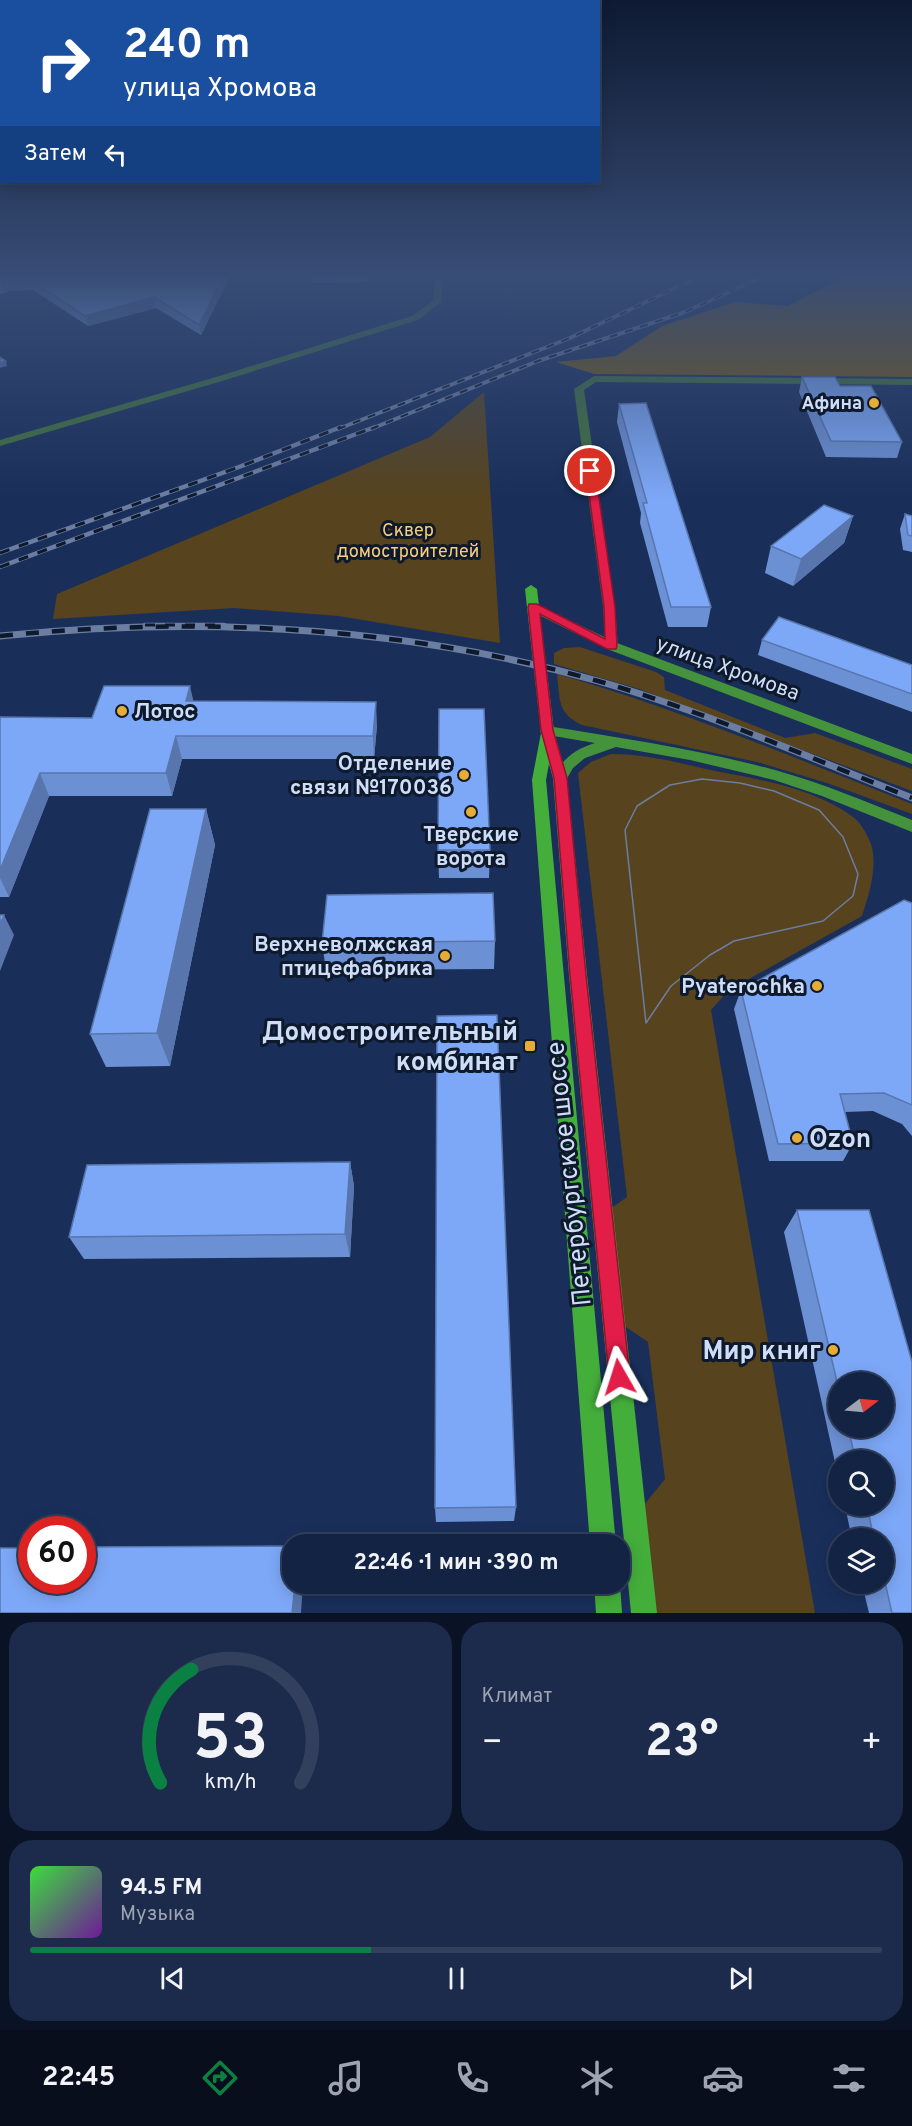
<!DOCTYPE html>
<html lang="ru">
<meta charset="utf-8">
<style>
body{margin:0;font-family:Overpass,sans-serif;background:#1c2b4b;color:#f1f3f6;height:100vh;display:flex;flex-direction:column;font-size:22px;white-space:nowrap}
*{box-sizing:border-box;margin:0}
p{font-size:20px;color:#9da4b2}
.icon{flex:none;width:33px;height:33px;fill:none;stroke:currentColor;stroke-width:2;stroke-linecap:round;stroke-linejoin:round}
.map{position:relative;height:1613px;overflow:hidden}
.details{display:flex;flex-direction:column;gap:9px;padding:9px;background:#0a1325;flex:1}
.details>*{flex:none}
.banner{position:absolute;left:0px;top:0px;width:600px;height:183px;box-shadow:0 3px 15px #0003,0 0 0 2px #32405d;background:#1a4fa0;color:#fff;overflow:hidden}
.needle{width:39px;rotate:74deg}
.tools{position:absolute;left:828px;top:1372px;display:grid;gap:12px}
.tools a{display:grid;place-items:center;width:66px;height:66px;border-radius:50%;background:#132344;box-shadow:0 3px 15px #0003,0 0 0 2px #32405d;font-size:30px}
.speed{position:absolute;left:18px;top:1516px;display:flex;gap:12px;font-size:30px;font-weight:700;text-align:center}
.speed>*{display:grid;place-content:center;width:78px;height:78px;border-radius:50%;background:#132344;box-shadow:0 3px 15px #0003,0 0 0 2px #32405d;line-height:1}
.speed .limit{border:9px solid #d22;background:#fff;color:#111}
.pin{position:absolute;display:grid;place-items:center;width:51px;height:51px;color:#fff;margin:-26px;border:3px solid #fff;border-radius:50%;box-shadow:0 2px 6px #0007}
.me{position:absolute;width:66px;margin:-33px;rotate:354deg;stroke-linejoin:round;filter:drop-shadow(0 0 4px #0008)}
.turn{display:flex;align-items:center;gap:21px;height:126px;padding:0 24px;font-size:27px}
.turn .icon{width:78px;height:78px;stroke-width:2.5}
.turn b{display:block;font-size:42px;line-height:51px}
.then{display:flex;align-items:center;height:57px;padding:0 24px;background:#0003;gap:12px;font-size:22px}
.big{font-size:45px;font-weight:700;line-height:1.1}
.details .widget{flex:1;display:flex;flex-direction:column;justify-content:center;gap:9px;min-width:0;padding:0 21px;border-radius:24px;background:#1c2b4b}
.details .dial{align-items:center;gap:0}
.dial svg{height:156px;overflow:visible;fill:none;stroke:#32405d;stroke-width:7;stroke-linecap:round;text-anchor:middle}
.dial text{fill:#f1f3f6;stroke:none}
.song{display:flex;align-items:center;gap:18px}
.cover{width:72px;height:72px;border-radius:9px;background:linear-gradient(135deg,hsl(120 70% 55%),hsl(280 70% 35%))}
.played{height:6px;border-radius:3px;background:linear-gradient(90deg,#0b8043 40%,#32405d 40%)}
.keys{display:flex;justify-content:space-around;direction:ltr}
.heat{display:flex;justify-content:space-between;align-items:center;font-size:33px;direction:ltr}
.details .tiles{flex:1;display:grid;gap:9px;grid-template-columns:1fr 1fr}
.widget:last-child{grid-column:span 2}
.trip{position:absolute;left:282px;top:1534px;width:348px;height:60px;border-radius:24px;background:#132344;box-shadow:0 3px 15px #0003,0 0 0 2px #32405d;font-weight:700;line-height:60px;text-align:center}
.dock{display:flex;height:96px;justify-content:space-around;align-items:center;background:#080e1b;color:#9da4b2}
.dock .icon{width:42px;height:42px}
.dock .active{color:#0b8043}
.dock b{font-size:27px;color:#f1f3f6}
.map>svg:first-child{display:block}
.green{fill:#57431d}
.forest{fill:#785810}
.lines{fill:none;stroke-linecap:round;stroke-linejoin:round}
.street{fill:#41713c;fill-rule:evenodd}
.secondary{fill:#44933c;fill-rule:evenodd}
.primary{fill:#44ae3a;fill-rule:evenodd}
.tram{stroke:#6b7ea2;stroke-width:1.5}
.rail-far2-casing{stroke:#6b7ea2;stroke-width:4}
.rail-far1-casing{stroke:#6b7ea2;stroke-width:4.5}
.rail-casing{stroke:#6b7ea2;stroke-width:7}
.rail-far2{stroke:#0e192c;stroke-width:2;stroke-dasharray:8;stroke-linecap:butt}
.rail-far1{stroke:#0e192c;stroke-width:3;stroke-dasharray:10;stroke-linecap:butt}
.rail{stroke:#0e192c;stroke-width:4.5;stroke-dasharray:13;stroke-linecap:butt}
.wall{fill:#6c90d4;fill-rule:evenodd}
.shaded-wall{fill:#5876ad}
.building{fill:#7da8f7;stroke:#5876ad;stroke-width:1.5}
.route{fill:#e11d48;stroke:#92132f;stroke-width:1.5}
.poi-dot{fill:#e5ad35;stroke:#0e192c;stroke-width:2}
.labels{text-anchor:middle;stroke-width:6;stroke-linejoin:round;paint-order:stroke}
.far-poi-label{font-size:18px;font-weight:bold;fill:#ceddf8;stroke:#0e192c;text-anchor:end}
.far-park-label{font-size:18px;fill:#f8cd7c;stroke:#0e192c}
.street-label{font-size:21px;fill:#ceddf8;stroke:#0e192c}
.poi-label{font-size:21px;font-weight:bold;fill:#ceddf8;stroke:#0e192c;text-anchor:end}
.near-poi-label{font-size:26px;font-weight:bold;fill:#ceddf8;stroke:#0e192c;text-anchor:end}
.near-street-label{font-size:26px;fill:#ceddf8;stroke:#0e192c}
</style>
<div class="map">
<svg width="912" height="1613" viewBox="0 0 912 1613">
<rect width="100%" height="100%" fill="#192f5a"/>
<path class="green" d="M484,392L500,643L339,616L234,608L53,619L57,594L430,437Z
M580,647L656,672L664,677L665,690L785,738L815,733L912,769V791L639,689L554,664V653L564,648Z
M557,674C678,709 795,758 912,804V814L827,783L757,762L582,725C557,713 560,700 557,674Z
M611,754C647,754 680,763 715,771C762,780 814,788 853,817C860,821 868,836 871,844C878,866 869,895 862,916L729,990L711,1010L815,1613H655L643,1506L665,1479L648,1342L623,1325L610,1209L627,1197L578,773L591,762Z"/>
<path class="forest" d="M836,274H912V377L594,374L556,362L616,356L662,326L735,302L788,306L837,280Z"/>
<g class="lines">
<path class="street" d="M435,274H443L441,302L418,320L222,381L0,446V440L216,377L412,316L433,301Z
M594,376L912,379V385L596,382L584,390L615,607L618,646L612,650L606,646L603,607L574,389Z"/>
<path class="secondary" d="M533,603L617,643L912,754V764L607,649L529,610L527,607Z
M547,726C623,738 700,750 775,770C822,783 867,802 912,820V832L822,796L774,780L690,760L616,747L585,758L573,768L565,782L560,783L553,778C562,759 575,749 595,743L542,734L540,731Z"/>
<path class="primary" d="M531,585L537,589L554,731L567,778L587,975L657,1613H631L569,975L553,778L549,764L546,780L616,1545H590L532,780L541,733L525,589Z
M620,1583L622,1613H596L594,1584Z"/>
<path class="tram" d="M702,779L740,783L774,791L819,810L843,837L858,874L853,896L823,921L734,941L710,955L671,986L646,1023L625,830L637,806L670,785Z"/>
<g class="rail-far2-casing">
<path id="rail-far2" d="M338,429L570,338L705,274
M371,429L538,361L685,312L769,274"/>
</g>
<g class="rail-far1-casing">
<path id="rail-far1" d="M0,553L239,467L341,427
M0,567L375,427
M145,625H224"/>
</g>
<g class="rail-casing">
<path id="rail" d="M0,636C201,616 403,626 598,681C706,712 808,757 912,798"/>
</g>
<use href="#rail-far2" class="rail-far2"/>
<use href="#rail-far1" class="rail-far1"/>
<use href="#rail" class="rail"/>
</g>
<path class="wall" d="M0,274H231L201,335L156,308L88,326L33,290L8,291L5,293L0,294Z
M312,274H369L368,282L313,283Z
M802,377L840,386L902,442L897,458L826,457L799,392Z
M619,404L711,607L707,627H668L640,523L641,513L617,422Z
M905,514L912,516V552L903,550L900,529Z
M853,516L844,543L793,586L765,573L771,546Z
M762,640L912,665V712L758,655Z
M194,701L377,725L374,759H182L172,796H49L9,897H0V717L92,718Z
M206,809L215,845L170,1066L106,1067L90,1034Z
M438,850H490L489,878H439Z
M912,903V1136L902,1124L873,1111L845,1112L853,1143L843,1161H769L734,1009L741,990Z
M495,941L494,969L326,970L322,943Z
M350,1162L354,1186L350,1257L84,1259L69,1237Z
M797,1210H869L912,1362V1613H869L862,1584H884V1539H852L845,1506H884V1461H838V1476L784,1232ZM838,1383H884V1428H838Z
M516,1507L514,1521L436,1522L435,1508Z"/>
<path class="shaded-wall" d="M224,274H231L201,335L199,325Z
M5,280L8,291L5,293L2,283Z
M154,297L156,308L88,326L85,316Z
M6,361L7,366L0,368V363Z
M853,516L844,543L793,586L801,559Z
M190,686L195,708L186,701Z
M376,702L377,725L374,759L373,736Z
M176,736L182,759L172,796L166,773Z
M40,773L49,796L9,897L0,878V870Z
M206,809L215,845L170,1066L157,1033Z
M4,915L14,935L0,971V924Z
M350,1162L354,1186L350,1257L345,1234Z
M295,1584H303L301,1613H292Z"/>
<path class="building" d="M0,274H224L199,325L154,297L85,316L30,280H5L2,283H0Z
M0,357L6,361L0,363Z
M802,377H835L840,386H871L902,442L831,441Z
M646,403L711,607H671L643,503H647L619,404Z
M824,505L853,516L801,559L771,546Z
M905,514L912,516V536L908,535Z
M779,617L912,665V694L762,640Z
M104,686H190L186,701L376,702L373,736H176L166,773H40L0,870V717L92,718Z
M439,709H484L490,850H438Z
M150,809H206L157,1033L90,1034Z
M493,893L495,941L322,943L327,895Z
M904,900L912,903V1105L884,1093L840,1094L853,1143L778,1144L741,990Z
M0,915H4L0,924Z
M497,1015L516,1507L435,1508L437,1016Z
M350,1162L345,1234L69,1237L87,1165Z
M797,1210H869L912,1362V1613H892L884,1578V1539H874L867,1506H884V1461H856L848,1428H884V1383H838V1386Z
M292,1546V1584H295L292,1613H0V1548H32V1581H82V1547Z"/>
<linearGradient id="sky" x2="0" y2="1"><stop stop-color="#0e1a32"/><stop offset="0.55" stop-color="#384d76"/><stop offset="1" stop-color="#384d76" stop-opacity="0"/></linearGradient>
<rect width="912" height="500" fill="url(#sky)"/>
<path class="route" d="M590,468L595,471L615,607L617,646L616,649H607L540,614L553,730L567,778L586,975L630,1377L627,1384L619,1387L612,1384L609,1377L570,975L554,778L541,730L528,607L529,604H537L605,639L604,607L586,471Z"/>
<g class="poi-dot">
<circle cx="874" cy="403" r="6"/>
<circle cx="122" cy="711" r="6"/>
<circle cx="464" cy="775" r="6"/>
<circle cx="471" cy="812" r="6"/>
<circle cx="445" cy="956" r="6"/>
<circle cx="817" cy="986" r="6"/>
<rect x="524" y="1040" width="12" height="12" rx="3"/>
<circle cx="797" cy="1138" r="6"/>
<circle cx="833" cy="1350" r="6"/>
</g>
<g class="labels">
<g class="far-poi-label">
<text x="862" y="409">Афина</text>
</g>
<g class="far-park-label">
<text x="408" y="536">Сквер<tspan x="408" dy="21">домостроителей</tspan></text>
</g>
<g class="street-label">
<text transform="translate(728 668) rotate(20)" y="7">улица Хромова</text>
</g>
<g class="poi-label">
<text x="134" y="718" text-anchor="start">Лотос</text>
<text x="452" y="770">Отделение<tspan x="452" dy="24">связи №170036</tspan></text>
<text x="471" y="841" text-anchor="middle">Тверские<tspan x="471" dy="24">ворота</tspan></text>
<text x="433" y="951">Верхневолжская<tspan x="433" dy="24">птицефабрика</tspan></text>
<text x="805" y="993">Pyaterochka</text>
</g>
<g class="near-poi-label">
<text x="518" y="1040">Домостроительный<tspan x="518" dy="30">комбинат</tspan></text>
<text x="809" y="1147" text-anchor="start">Ozon</text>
<text x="821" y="1359">Мир книг</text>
</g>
<g class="near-street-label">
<text transform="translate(568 1174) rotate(-96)" y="9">Петербургское шоссе</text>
</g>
</g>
</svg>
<div class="tools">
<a><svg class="needle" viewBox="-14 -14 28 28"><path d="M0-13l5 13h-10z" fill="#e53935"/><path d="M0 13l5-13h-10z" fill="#9da4b2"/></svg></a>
<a><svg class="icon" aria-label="search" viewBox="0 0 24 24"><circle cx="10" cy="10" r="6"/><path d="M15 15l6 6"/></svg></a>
<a><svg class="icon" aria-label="layers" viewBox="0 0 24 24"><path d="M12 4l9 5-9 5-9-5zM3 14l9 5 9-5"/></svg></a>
</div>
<div class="speed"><div class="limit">60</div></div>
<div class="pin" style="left:590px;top:471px;background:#d93025"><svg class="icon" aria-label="arrive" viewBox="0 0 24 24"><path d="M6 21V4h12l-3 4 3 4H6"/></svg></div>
<svg class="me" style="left:619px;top:1377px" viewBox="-20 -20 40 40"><path d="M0-17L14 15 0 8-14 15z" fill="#e11d48" stroke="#fff" stroke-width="4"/></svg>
<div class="trip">22:46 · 1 мин · 390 m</div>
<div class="banner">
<div class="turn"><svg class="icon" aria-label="right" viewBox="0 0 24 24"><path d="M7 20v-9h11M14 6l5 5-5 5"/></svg><div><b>240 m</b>улица Хромова</div></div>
<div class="then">Затем<svg class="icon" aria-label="left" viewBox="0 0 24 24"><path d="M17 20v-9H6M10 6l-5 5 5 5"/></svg></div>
</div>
</div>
<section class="details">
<div class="tiles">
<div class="widget dial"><svg viewBox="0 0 100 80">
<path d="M14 69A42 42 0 1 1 86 69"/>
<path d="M14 69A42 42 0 0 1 30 11" stroke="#0b8043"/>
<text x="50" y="56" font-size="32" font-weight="700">53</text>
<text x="50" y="72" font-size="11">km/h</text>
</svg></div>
<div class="widget"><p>Климат</p>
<div class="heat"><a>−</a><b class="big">23°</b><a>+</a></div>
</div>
<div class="widget">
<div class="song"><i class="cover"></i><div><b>94.5 FM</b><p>Музыка</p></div></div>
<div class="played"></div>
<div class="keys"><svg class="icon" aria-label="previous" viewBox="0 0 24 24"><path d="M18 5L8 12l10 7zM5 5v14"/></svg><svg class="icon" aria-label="pause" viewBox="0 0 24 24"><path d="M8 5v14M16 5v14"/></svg><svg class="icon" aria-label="next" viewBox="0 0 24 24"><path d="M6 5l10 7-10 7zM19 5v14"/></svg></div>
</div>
</div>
</section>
<nav class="dock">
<b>22:45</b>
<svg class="icon active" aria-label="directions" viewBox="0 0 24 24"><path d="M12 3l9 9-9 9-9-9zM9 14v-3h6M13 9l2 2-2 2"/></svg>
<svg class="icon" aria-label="music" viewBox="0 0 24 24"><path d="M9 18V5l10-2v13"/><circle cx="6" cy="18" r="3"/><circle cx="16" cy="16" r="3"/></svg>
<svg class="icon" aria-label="phone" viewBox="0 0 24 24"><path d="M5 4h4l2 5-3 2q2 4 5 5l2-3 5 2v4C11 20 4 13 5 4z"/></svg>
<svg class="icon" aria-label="climate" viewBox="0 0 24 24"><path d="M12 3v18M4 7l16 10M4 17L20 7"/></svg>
<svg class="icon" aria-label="car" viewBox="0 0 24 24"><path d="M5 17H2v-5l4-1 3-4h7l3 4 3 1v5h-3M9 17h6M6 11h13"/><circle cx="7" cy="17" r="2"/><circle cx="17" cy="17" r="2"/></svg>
<svg class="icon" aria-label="filters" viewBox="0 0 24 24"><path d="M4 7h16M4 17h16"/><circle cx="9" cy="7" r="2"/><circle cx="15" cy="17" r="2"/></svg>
</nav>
